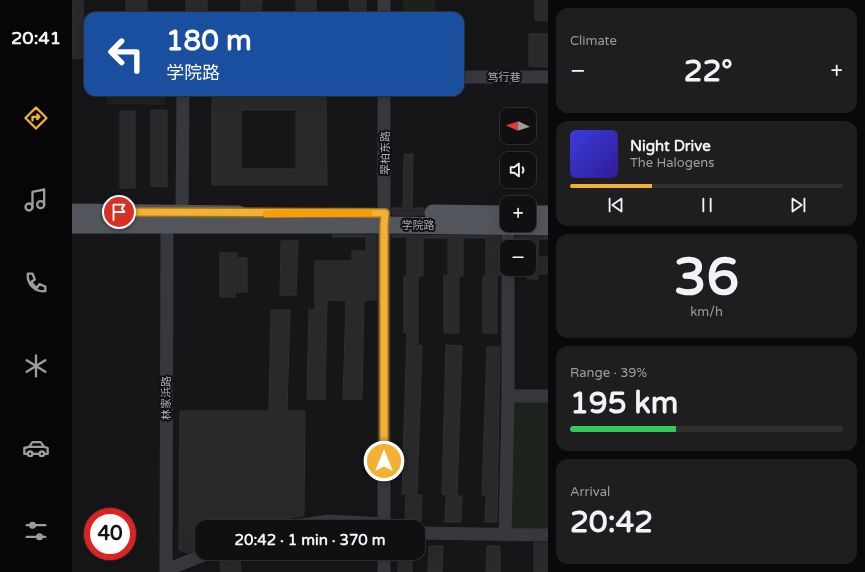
<!DOCTYPE html>
<meta charset="utf-8">
<style>
body{margin:0;font-family:"Varela Round","Noto Sans SC",sans-serif;background:#1e1e20;color:#f1f3f6;height:100vh;display:flex;flex-direction:column;font-size:15px;white-space:nowrap}
*{box-sizing:border-box;margin:0}
p{font-size:13px;color:#9c9d9f}
.icon{flex:none;width:22px;height:22px;fill:none;stroke:currentColor;stroke-width:2;stroke-linecap:round;stroke-linejoin:round}
.map{position:relative;flex:1;overflow:hidden}
.drawer{display:flex;flex-direction:column;gap:8px;padding:8px;background:#09090a;width:317px}
.drawer>*{flex:none}
.hud{position:absolute;left:12px;top:12px;width:380px;height:84px;border-radius:12px;box-shadow:0 4px 16px #0002,0 0 0 1px #303032;background:#1a4fa0;color:#fff;overflow:hidden}
.needle{width:26px;rotate:273deg}
.buttons{position:absolute;left:428px;top:108px;display:grid;gap:8px}
.buttons a{display:grid;place-items:center;width:36px;height:36px;border-radius:8px;background:#101012;box-shadow:0 4px 16px #0002,0 0 0 1px #303032;font-size:20px}
.speed{position:absolute;left:12px;top:508px;display:flex;gap:8px;font-size:20px;font-weight:700;text-align:center}
.speed>*{display:grid;place-content:center;width:52px;height:52px;border-radius:50%;background:#101012;box-shadow:0 4px 16px #0002,0 0 0 1px #303032;line-height:1}
.speed .limit{border:6px solid #d22;background:#fff;color:#111}
.pin{position:absolute;display:grid;place-items:center;width:34px;height:34px;color:#fff;margin:-17px;border:2px solid #fff;border-radius:50%;box-shadow:0 1px 4px #0007}
.me{position:absolute;width:44px;margin:-22px;rotate:0deg;stroke-linejoin:round;filter:drop-shadow(0 0 3px #0008)}
.turn{display:flex;align-items:center;gap:14px;height:84px;padding:0 16px;font-size:18px}
.turn .icon{width:52px;height:52px;stroke-width:2.5}
.turn b{display:block;font-size:28px;line-height:34px}
.big{font-size:30px;font-weight:700;line-height:1.1}
.drawer .widget{flex:1;display:flex;flex-direction:column;justify-content:center;gap:6px;min-width:0;padding:0 14px;border-radius:12px;background:#1e1e20}
.drawer .dial{align-items:center;gap:0}
.dial b{font-size:52px;line-height:1}
.song{display:flex;align-items:center;gap:12px}
.cover{width:48px;height:48px;border-radius:6px;background:linear-gradient(135deg,hsl(240 70% 55%),hsl(250 70% 35%))}
.played{height:4px;border-radius:2px;background:linear-gradient(90deg,#f2b134 30%,#303032 30%)}
.keys{display:flex;justify-content:space-around;direction:ltr}
.heat{display:flex;justify-content:space-between;align-items:center;font-size:22px;direction:ltr}
.charge{height:6px;border-radius:3px;background:linear-gradient(90deg,#34c759 39%,#303032 0)}
.trip{position:absolute;left:123px;top:520px;width:230px;height:40px;border-radius:12px;background:#101012;box-shadow:0 4px 16px #0002,0 0 0 1px #303032;font-weight:700;line-height:40px;text-align:center}
main{display:flex;flex:1;min-height:0}
.tabs{display:flex;flex-direction:column;width:72px;justify-content:space-around;align-items:center;background:#060607;color:#9c9d9f}
.tabs .icon{width:28px;height:28px}
.tabs .on{color:#f2b134}
.tabs b{font-size:18px;color:#f1f3f6}
.map>svg:first-child{display:block}
.green{fill:#1c231d}
.building{fill:#29292c;stroke:#303034;fill-rule:evenodd}
.lines{fill:none;stroke-linecap:round;stroke-linejoin:round}
.minor{stroke:#37383d;stroke-width:13}
.major{stroke:#53555c;stroke-width:17}
.route-casing{stroke:#9d7322;stroke-width:10}
.route{stroke:#f2b134;stroke-width:7}
.slow{stroke:#f59e0b;stroke-width:7}
.labels{text-anchor:middle;stroke-width:4;stroke-linejoin:round;paint-order:stroke}
.street-label{font-size:11px;fill:#a8adb8;stroke:#111113}
</style>
<main>
<nav class="tabs">
<b>20:41</b>
<svg class="icon on" aria-label="directions" viewBox="0 0 24 24"><path d="M12 3l9 9-9 9-9-9zM9 14v-3h6M13 9l2 2-2 2"/></svg>
<svg class="icon" aria-label="music" viewBox="0 0 24 24"><path d="M9 18V5l10-2v13"/><circle cx="6" cy="18" r="3"/><circle cx="16" cy="16" r="3"/></svg>
<svg class="icon" aria-label="phone" viewBox="0 0 24 24"><path d="M5 4h4l2 5-3 2q2 4 5 5l2-3 5 2v4C11 20 4 13 5 4z"/></svg>
<svg class="icon" aria-label="climate" viewBox="0 0 24 24"><path d="M12 3v18M4 7l16 10M4 17L20 7"/></svg>
<svg class="icon" aria-label="car" viewBox="0 0 24 24"><path d="M5 17H2v-5l4-1 3-4h7l3 4 3 1v5h-3M9 17h6M6 11h13"/><circle cx="7" cy="17" r="2"/><circle cx="17" cy="17" r="2"/></svg>
<svg class="icon" aria-label="filters" viewBox="0 0 24 24"><path d="M4 7h16M4 17h16"/><circle cx="9" cy="7" r="2"/><circle cx="15" cy="17" r="2"/></svg>
</nav>
<div class="map">
<svg width="476" height="572" viewBox="0 0 476 572">
<rect width="100%" height="100%" fill="#161618"/>
<path class="green" d="M331,0H363V16H331Z
M35,92H93V105L35,104Z
M440,401L476,402V529L437,528Z"/>
<path class="building" d="M0,0H11L12,58L0,59Z
M54,0H75V16H54Z
M114,0H135V16H114Z
M169,0H190L189,16H169Z
M224,0H244V16H224Z
M277,0H294V16H278Z
M463,0H476V21L463,20Z
M457,34H476V67L457,66Z
M140,93H254L255,185H140ZM169,110H224V169H169Z
M79,110H95V187L79,186Z
M48,111H63V188H48Z
M332,154H341L340,208H352V215H320V208H331Z
M261,208H304V215H260Z
M260,235H304V300H292L290,399H271L274,301L255,300L253,399H235L237,309L243,310V261H280V251H294V237H260Z
M320,235L428,236V247L430,252L428,276H425V333H411V276H414V238H391V276H387V333H372V275L376,276V238H351V276H346V345L350,346L345,495H350L349,522L333,521L334,494H330L335,333H332V276H335V237H320Z
M444,237H476V239H467L466,257H476V274H466V279H455V269H457V239H444Z
M209,241H226L224,295H208Z
M148,253H165V258H175V292H163V297H148Z
M199,310H218L215,411H233L232,516L206,520L187,527H130V547L116,553L107,550L108,411H197Z
M374,345L390,346L385,496H390L389,522H373L374,495L370,494Z
M415,347H428L425,522H413L414,495H410Z
M462,543H476V572H462Z
M357,546H371L370,572H356Z
M415,546H428V572H414Z
M326,553H340V572H326Z
M168,559L169,572H149L148,562Z"/>
<g class="lines">
<path class="minor" d="M312,0V16
M388,77H476
M110,213L111,92
M95,226L94,570L137,553
M436,226V247
M436,396H476
M215,527L257,521L312,524
M312,527V92
M346,533L476,535
M433,535L436,396V269
M312,572V553"/>
<path class="major" d="M0,212L167,214
M361,213L435,214
M457,214H476
M0,225H312L476,227"/>
</g>
<g class="lines">
<g class="route-casing">
<path id="route" d="M47,212L313,213L312,225V461"/>
</g>
<use href="#route" class="route"/>
<path class="slow" d="M194,214L297,213"/>
</g>
<g class="labels">
<g class="street-label">
<text x="432" y="81">笃行巷</text>
<text transform="translate(313 153) rotate(-90)" y="4">翠柏东路</text>
<text x="346" y="229">学院路</text>
<text transform="translate(94 398) rotate(-90)" y="4">林家浜路</text>
</g>
</g>
</svg>
<div class="buttons">
<a><svg class="needle" viewBox="-14 -14 28 28"><path d="M0-13l5 13h-10z" fill="#e53935"/><path d="M0 13l5-13h-10z" fill="#9c9d9f"/></svg></a>
<a><svg class="icon" aria-label="sound" viewBox="0 0 24 24"><path d="M4 9h4l5-4v14l-5-4H4zM17 9q2 3 0 6"/></svg></a>
<a>+</a>
<a>−</a>
</div>
<div class="speed"><div class="limit">40</div></div>
<div class="pin" style="left:47px;top:212px;background:#d93025"><svg class="icon" aria-label="arrive" viewBox="0 0 24 24"><path d="M6 21V4h12l-3 4 3 4H6"/></svg></div>
<svg class="me" style="left:312px;top:461px" viewBox="-20 -20 40 40"><circle r="17" fill="#f2b134" stroke="#fff" stroke-width="3"/><path d="M0-11L8 9 0 5-8 9z" fill="#fff"/></svg>
<div class="trip">20:42 · 1 min · 370 m</div>
<div class="hud">
<div class="turn"><svg class="icon" aria-label="left" viewBox="0 0 24 24"><path d="M17 20v-9H6M10 6l-5 5 5 5"/></svg><div><b>180 m</b>学院路</div></div>
</div>
</div>
<section class="drawer">
<div class="widget"><p>Climate</p>
<div class="heat"><a>−</a><b class="big">22°</b><a>+</a></div>
</div>
<div class="widget">
<div class="song"><i class="cover"></i><div><b>Night Drive</b><p>The Halogens</p></div></div>
<div class="played"></div>
<div class="keys"><svg class="icon" aria-label="previous" viewBox="0 0 24 24"><path d="M18 5L8 12l10 7zM5 5v14"/></svg><svg class="icon" aria-label="pause" viewBox="0 0 24 24"><path d="M8 5v14M16 5v14"/></svg><svg class="icon" aria-label="next" viewBox="0 0 24 24"><path d="M6 5l10 7-10 7zM19 5v14"/></svg></div>
</div>
<div class="widget dial"><b>36</b><p>km/h</p></div>
<div class="widget"><p>Range · 39%</p><b class="big">195 km</b><div class="charge"></div></div>
<div class="widget"><p>Arrival</p><b class="big">20:42</b></div>
</section>
</main>
